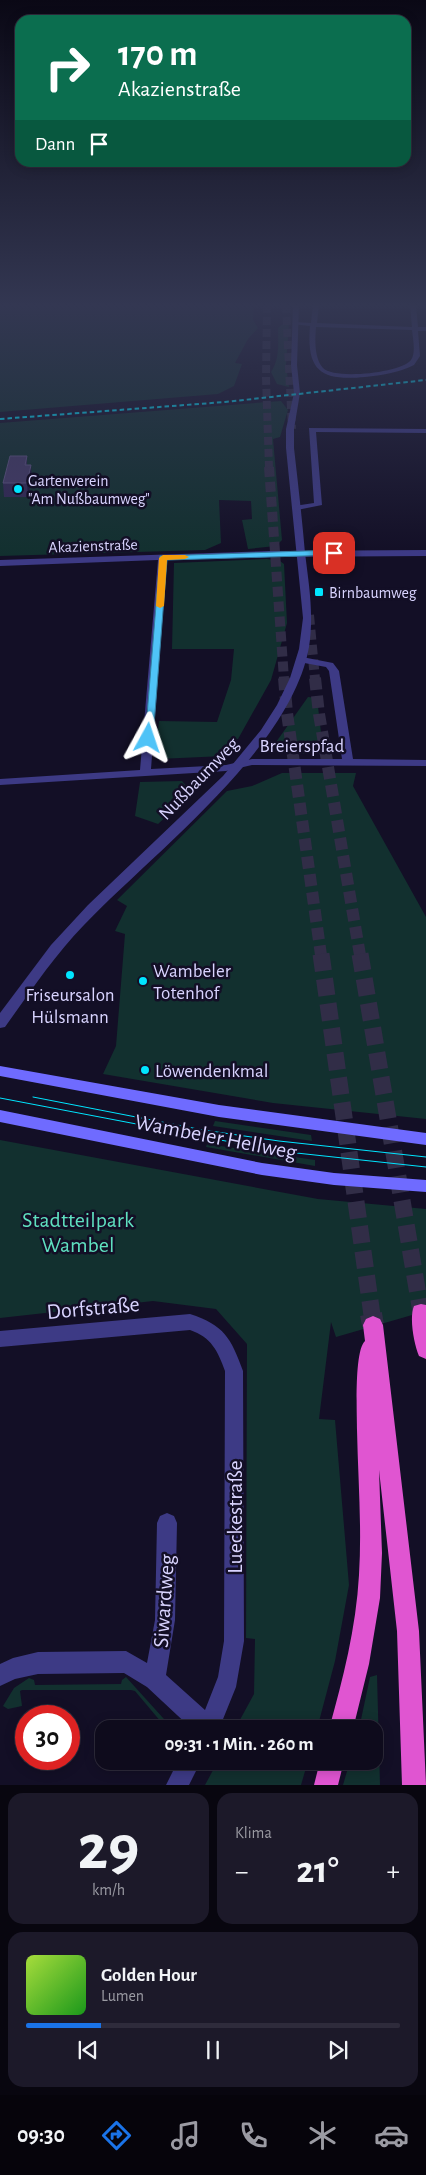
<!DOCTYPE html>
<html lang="de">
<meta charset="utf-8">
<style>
body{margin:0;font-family:"Alegreya Sans",sans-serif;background:#1c1929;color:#f1f3f6;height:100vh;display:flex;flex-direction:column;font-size:19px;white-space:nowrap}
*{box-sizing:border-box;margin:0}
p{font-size:16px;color:#9b9ba3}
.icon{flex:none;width:28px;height:28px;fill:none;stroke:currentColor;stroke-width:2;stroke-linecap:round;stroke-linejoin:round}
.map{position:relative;height:1785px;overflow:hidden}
.details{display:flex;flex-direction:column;gap:8px;padding:8px;background:#08060f;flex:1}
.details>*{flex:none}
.top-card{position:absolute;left:15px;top:15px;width:396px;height:152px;border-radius:15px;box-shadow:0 2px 12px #0003,0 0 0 1px #2e2b3b;background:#0b6e4f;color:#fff;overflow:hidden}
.speed{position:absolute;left:15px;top:1705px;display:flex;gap:10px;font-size:25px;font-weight:700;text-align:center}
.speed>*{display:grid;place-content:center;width:65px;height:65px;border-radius:50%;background:#0e0b1c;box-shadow:0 2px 12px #0003,0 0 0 1px #2e2b3b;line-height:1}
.speed .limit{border:8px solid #d22;background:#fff;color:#111}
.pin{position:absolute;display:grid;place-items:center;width:42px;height:42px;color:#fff;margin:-21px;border-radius:10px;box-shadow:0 2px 8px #0006}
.me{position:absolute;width:55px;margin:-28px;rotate:5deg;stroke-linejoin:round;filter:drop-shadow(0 0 4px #0008)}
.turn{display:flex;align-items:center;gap:18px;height:105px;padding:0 20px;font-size:22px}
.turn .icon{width:65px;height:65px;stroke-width:2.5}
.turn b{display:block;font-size:35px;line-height:42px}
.then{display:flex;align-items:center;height:48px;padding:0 20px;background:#0003;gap:10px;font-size:19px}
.big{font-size:38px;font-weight:600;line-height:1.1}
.details .widget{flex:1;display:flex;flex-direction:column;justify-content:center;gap:8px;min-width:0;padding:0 18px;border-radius:15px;background:#1c1929}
.details .dial{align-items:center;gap:0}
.dial b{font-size:65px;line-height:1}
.song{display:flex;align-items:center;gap:15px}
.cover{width:60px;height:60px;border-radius:8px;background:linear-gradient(135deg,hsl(80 70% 55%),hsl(120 70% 35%))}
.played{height:5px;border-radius:2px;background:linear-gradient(90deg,#1a73e8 20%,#2e2b3b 20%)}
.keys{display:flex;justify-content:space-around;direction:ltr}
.heat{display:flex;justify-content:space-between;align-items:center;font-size:28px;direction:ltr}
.details .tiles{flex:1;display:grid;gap:8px;grid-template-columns:1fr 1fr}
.widget:last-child{grid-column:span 2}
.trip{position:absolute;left:95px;top:1720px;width:288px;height:50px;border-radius:15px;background:#0e0b1c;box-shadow:0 2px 12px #0003,0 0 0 1px #2e2b3b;font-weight:600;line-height:50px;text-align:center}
.tab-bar{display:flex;height:80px;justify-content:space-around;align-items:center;background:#06040b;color:#9b9ba3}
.tab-bar .icon{width:35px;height:35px}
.tab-bar .on{color:#1a73e8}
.tab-bar b{font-size:22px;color:#f1f3f6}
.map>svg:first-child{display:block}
.green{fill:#12302f}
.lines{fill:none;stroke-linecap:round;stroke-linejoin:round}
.trunk-tunnel-far4{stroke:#312d47;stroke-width:8;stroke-dasharray:8 4;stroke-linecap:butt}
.trunk-tunnel-far3{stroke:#312d47;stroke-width:10;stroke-dasharray:10 5;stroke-linecap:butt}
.trunk-tunnel-far2{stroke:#312d47;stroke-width:12;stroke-dasharray:12 6;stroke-linecap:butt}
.trunk-tunnel-far1{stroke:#312d47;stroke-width:17;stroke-dasharray:17 8;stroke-linecap:butt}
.trunk-tunnel{stroke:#312d47;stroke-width:22;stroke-dasharray:22 11;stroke-linecap:butt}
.minor{fill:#3d3a85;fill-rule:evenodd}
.tertiary{fill:#3d3a85;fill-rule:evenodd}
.secondary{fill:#6f6bff;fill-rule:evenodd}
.trunk{fill:#e055d1;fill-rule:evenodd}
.tram{stroke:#00e5ff;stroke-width:1}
.rail{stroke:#00e5ff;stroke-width:2;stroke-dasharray:4.5 3;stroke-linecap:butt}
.wall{fill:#312854}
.shaded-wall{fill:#1d163a}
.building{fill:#433a66;stroke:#5a527e}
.route{fill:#4fc3f7;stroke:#337fa1}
.slow{fill:#f59e0b}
.poi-dot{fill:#00e5ff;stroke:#130f26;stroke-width:2}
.labels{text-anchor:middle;stroke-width:5;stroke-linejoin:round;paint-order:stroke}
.far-poi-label{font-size:16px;fill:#d9d4ff;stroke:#130f26;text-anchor:start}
.far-street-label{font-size:16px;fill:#d9d4ff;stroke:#130f26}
.street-label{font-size:19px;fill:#d9d4ff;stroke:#130f26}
.poi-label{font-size:19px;fill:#d9d4ff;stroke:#130f26;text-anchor:start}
.near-street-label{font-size:22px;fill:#d9d4ff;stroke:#130f26}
.near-park-label{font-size:22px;fill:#5fe0c0;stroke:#130f26}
</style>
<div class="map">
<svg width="426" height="1785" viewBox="0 0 426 1785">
<rect width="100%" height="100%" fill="#130f26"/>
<path class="green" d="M0,305H254L253,320L258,328L248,339L235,363L242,364L234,386L218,394L0,412Z
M285,322H289L286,365L289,387L277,384L271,372C280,358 278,345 278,328Z
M281,401L288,410L280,437L273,439L282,540L276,546L248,549L242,520L252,519L251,501L219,500L221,543L205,550L0,556V423Z
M267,559L280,561L284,564L287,623L271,680L238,739L233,740L224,756L158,759L155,756L159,721L217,722L231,680L234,649H172L174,563Z
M308,697L317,698L322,741L338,745L339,753L291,754L274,748V745Z
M282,773H356L353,786L426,917V1119L273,1103L103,1074L116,1046L125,934L115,931L127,906L117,900L227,791L252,786Z
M182,781L188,788L183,801L158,824L135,816L140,782Z
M215,1121L311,1135L312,1141L213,1126Z
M0,1140L318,1199L426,1209V1311L336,1337L331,1322L319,1419L335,1420L349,1585L335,1661L317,1729H235L254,1694L255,1639L246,1638L247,1344L216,1309L153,1301L0,1318Z
M207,1144L315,1160V1166L206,1147Z
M377,1675L380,1785H343L350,1761H374V1729H359L370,1677Z
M126,1677L173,1729H167L135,1691L131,1690H22L20,1691L22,1706L8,1709L3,1706L14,1688L29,1678L34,1680L35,1685L121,1684L122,1680Z
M218,1761H308L301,1785H205Z"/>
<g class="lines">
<path class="trunk-tunnel-far4" d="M267,305L266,378L269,468
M286,305L292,429"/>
<path class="trunk-tunnel-far3" d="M269,467L284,679
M309,615L315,679"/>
<path class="trunk-tunnel-far2" d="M284,678L287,713L321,955
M315,678L319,714L360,955"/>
<path class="trunk-tunnel-far1" d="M321,954L372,1315
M360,954L421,1312"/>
<path class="trunk-tunnel" d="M371,1314L373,1325"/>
<path class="minor" d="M313,305H319L317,323L412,327L410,305H416L418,327H426V331H418L420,356L414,365C398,373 382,375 365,377C322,381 306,372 310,326L292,324L295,322L311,323ZM316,327L412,330C413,339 416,353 411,360C401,373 334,380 323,368C314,358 315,339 316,327Z
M309,428L426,429V433L316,432L322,505L297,510L293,508L294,506L314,503Z
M426,550V556L271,557L167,560L151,769L226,765L252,759H342L329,671L326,667L299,662L297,660L302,657L333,663L339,671L353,759L426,760V766L252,765L226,771L0,785V779L140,770L158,560L0,566V560L271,551Z
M190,1314C224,1325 231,1338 243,1371L244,1641L236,1687L219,1729H192L147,1687L124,1673L38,1674L15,1679L0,1686V1664L13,1658L38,1652L126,1651L147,1663L155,1620L157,1523L160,1516L167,1513L174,1516L177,1523L175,1620L166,1675L205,1710L218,1677L224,1641L225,1371C218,1351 211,1337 190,1330L0,1347V1331Z
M178,1761H201L189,1785H166Z"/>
<path class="tertiary" d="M293,305H299L297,365L300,393L294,429V448C298,483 302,518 305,553C309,585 314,615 309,647C291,749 154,852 84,925C54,956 30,992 5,1027L0,1028V1013L51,945L88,905L223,776L261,730L277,705L290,678L299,649L303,618L286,448V429L294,393L291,365Z"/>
<path class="secondary" d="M0,1066L219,1105L426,1133V1145L219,1117L0,1076Z
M0,1110L262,1163L334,1173L426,1180V1192L334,1185L262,1175L0,1122Z"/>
<path class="trunk" d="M421,1304L426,1305V1359L419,1356C414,1344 409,1318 414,1306Z
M373,1316L380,1319L383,1325L419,1631L426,1785H402L397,1631L379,1470L382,1553L380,1598L369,1664L353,1729H329C343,1679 356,1628 359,1575C362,1527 358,1479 357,1430C357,1414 354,1351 365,1341L363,1325L366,1319Z
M320,1761H344L338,1785H314Z"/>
<path class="tram" d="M33,1097L203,1130L279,1141L426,1157
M0,1098L278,1151L426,1167"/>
<path class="rail" d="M0,419L225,402L426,380"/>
</g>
<path class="wall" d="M27,456V465L32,478L28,497H4L3,483Z"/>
<path class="shaded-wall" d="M31,465L32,478L28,497L27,483Z"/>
<path class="building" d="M10,456H27L25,465H31L27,483H3Z"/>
<linearGradient id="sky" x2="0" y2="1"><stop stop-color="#0a0815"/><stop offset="0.55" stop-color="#333752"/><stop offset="1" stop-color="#333752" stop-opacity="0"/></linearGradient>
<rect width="426" height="555" fill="url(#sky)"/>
<path class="route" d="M334,550L336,551V555L167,560L153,738L145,740L160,556Z"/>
<path class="slow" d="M163,555H185L189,557L185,559L167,560L164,606L160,608L156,606L159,558Z"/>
<g class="poi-dot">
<circle cx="18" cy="489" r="5"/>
<rect x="314" y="587" width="10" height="10" rx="2.5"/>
<circle cx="70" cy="975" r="5"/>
<circle cx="143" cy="981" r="5"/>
<circle cx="145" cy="1070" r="5"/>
</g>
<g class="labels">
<g class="far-poi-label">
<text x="28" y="486">Gartenverein<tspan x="28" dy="18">"Am Nußbaumweg"</tspan></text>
<text x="329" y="598">Birnbaumweg</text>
</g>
<g class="far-street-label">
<text transform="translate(93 545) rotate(-2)" y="6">Akazienstraße</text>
</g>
<g class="street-label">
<text x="302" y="752">Breierspfad</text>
<text transform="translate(198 778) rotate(-46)" y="7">Nußbaumweg</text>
</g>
<g class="poi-label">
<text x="153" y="977">Wambeler<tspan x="153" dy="22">Totenhof</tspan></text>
<text x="70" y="1001" text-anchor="middle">Friseursalon<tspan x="70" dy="22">Hülsmann</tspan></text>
<text x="155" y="1077">Löwendenkmal</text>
</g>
<g class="near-street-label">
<text transform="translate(216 1136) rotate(11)" y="8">Wambeler Hellweg</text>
<text transform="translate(93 1307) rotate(-5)" y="8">Dorfstraße</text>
<text transform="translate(234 1517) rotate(-90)" y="8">Lueckestraße</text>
<text transform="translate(163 1601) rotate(-86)" y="8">Siwardweg</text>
</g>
<g class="near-park-label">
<text x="78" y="1227">Stadtteilpark<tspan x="78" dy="25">Wambel</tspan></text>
</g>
</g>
</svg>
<div class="speed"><div class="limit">30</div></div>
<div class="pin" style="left:334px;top:553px;background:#d93025"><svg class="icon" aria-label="arrive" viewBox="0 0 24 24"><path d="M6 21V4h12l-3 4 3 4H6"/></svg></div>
<svg class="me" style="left:148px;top:738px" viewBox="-20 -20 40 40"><path d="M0-17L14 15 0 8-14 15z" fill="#4fc3f7" stroke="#fff" stroke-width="4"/></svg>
<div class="trip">09:31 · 1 Min. · 260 m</div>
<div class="top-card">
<div class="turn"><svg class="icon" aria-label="right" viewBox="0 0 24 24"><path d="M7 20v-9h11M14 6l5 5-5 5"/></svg><div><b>170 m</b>Akazienstraße</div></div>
<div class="then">Dann<svg class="icon" aria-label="arrive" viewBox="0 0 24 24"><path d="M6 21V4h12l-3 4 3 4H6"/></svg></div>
</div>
</div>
<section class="details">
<div class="tiles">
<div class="widget dial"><b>29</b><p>km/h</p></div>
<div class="widget"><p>Klima</p>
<div class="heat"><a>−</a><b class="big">21°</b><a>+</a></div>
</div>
<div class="widget">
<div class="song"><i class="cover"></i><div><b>Golden Hour</b><p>Lumen</p></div></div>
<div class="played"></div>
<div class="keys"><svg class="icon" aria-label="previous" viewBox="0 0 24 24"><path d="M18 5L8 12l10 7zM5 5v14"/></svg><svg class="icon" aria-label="pause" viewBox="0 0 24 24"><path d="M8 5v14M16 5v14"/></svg><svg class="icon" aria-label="next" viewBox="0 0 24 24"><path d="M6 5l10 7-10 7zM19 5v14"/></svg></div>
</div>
</div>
</section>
<nav class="tab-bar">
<b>09:30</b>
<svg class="icon on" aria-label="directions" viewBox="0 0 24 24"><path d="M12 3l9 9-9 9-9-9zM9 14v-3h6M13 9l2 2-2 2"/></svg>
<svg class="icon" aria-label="music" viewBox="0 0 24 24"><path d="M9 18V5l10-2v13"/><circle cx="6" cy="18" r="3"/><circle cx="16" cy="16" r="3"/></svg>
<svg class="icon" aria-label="phone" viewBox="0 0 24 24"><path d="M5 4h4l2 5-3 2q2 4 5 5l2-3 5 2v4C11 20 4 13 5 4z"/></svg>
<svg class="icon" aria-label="climate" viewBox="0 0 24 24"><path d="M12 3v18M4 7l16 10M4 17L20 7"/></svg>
<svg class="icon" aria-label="car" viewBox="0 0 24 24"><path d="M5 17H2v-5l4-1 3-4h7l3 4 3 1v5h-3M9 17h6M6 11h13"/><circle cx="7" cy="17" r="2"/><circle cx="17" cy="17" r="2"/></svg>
</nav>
